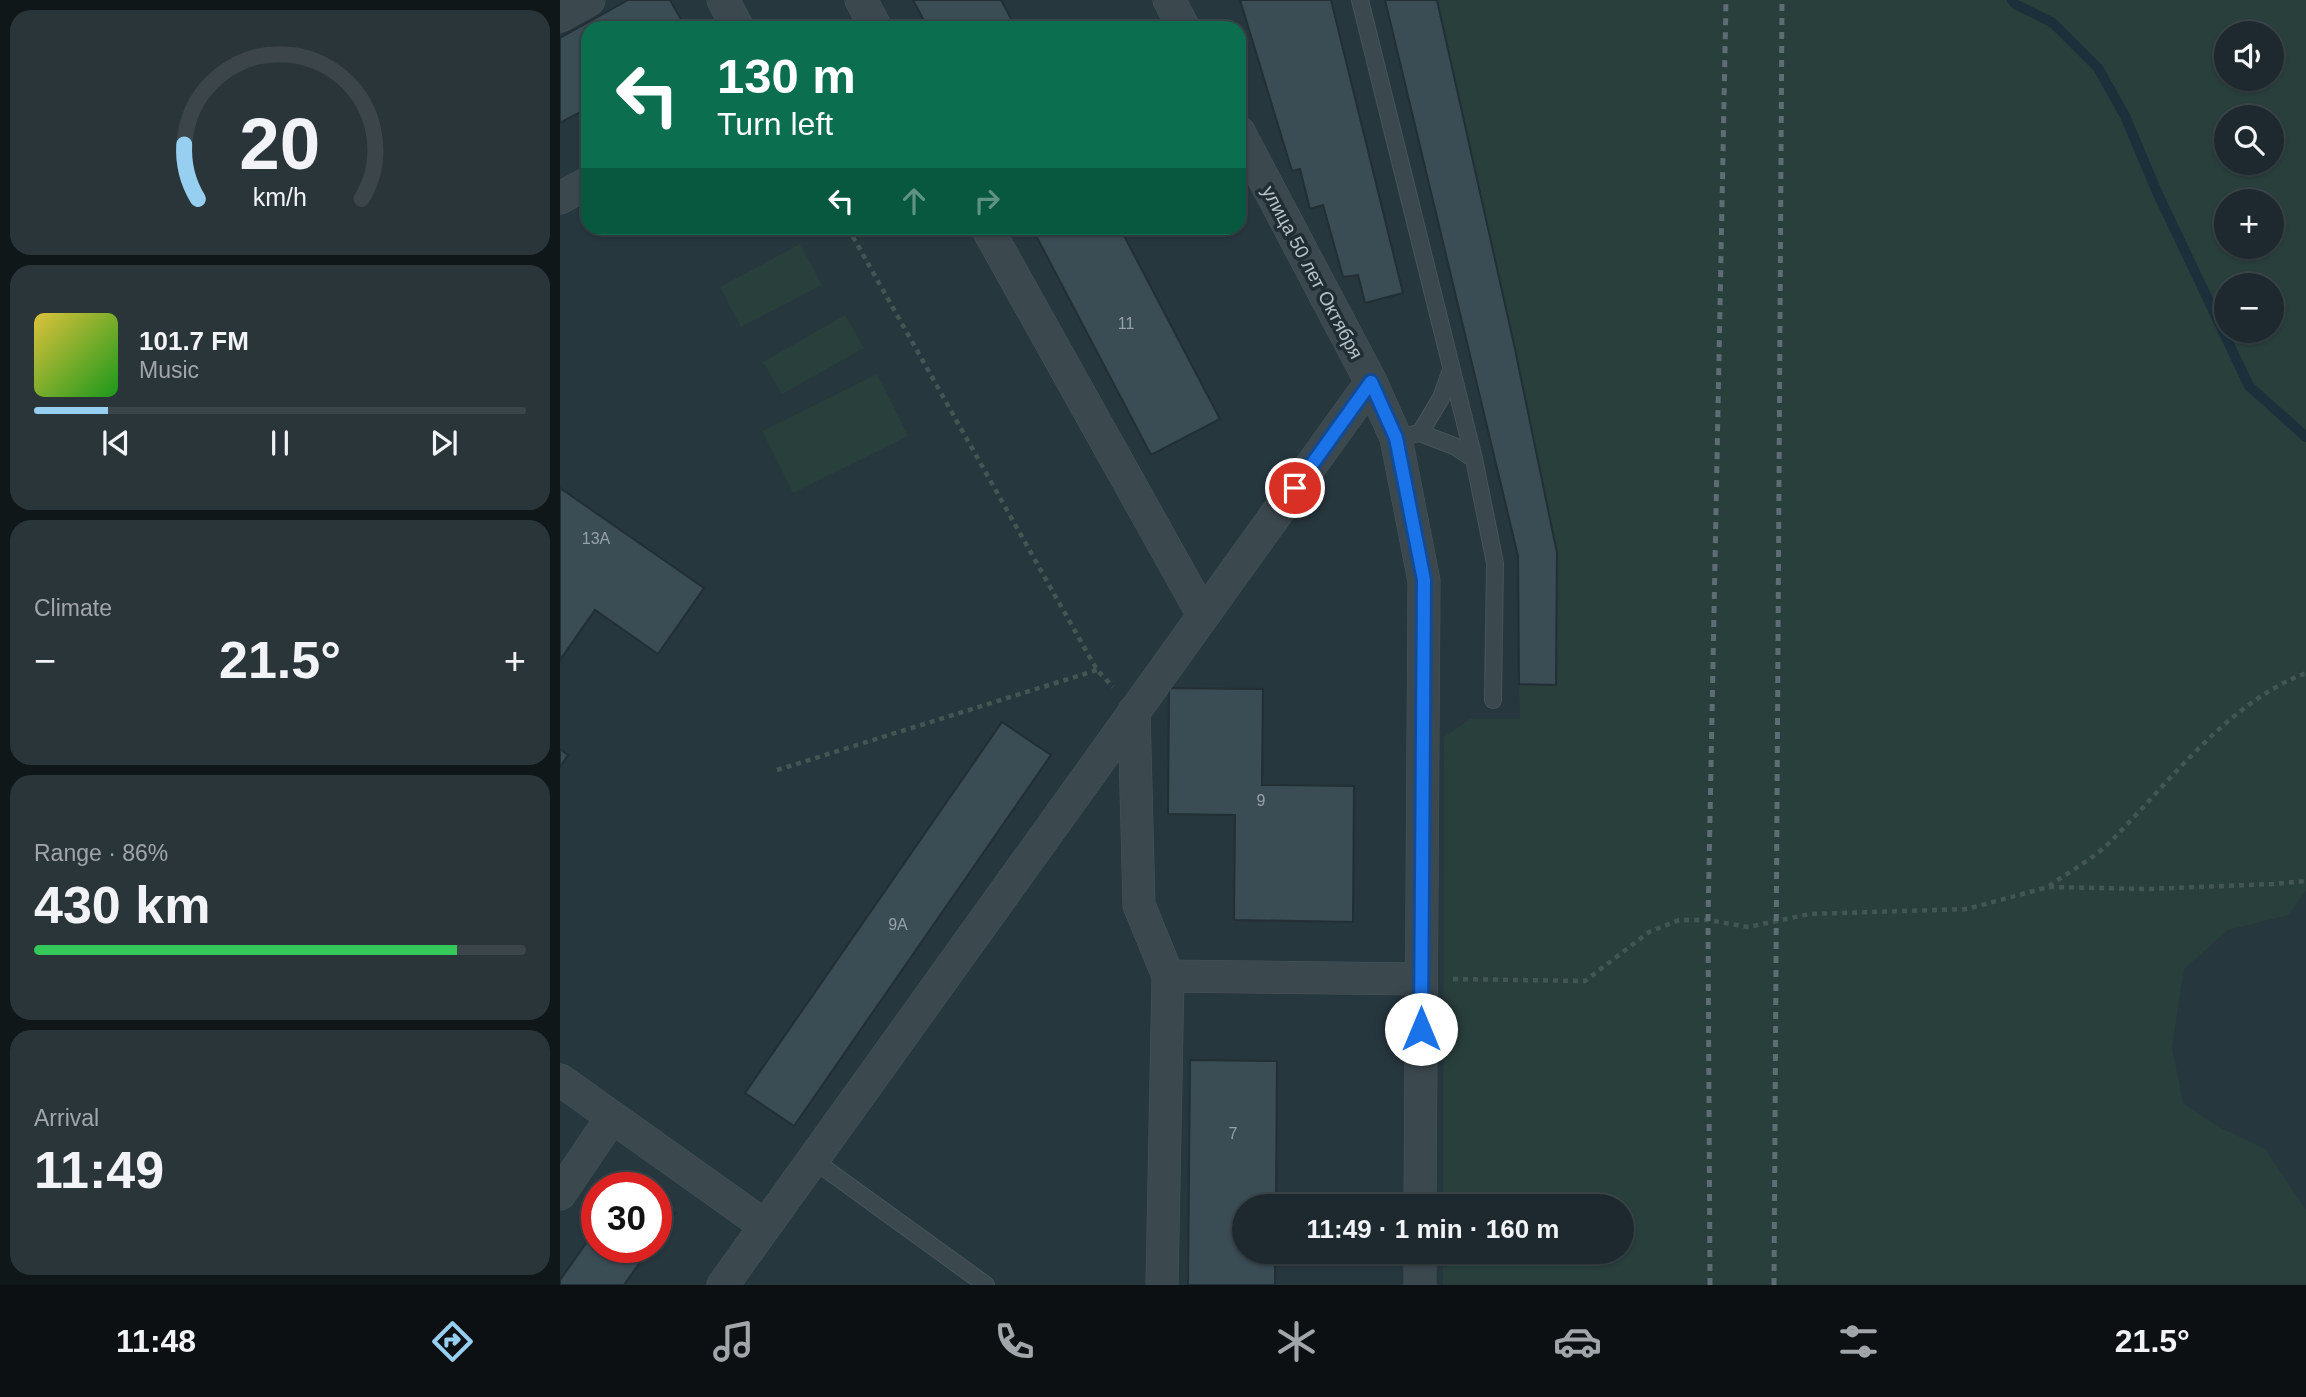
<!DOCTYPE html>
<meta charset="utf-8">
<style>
body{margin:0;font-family:Arial,sans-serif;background:#2a353a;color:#f1f3f6;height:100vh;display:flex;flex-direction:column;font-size:26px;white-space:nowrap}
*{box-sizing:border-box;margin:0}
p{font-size:23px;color:#a0a6aa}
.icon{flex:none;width:38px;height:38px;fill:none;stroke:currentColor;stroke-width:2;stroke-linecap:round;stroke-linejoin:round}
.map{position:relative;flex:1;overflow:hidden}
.side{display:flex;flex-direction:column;gap:10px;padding:10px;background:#101719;width:560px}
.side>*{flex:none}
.banner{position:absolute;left:21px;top:21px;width:665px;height:214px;border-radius:21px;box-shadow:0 2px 5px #0004,0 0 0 2px #3b454a;background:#0b6e4f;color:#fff;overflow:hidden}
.fabs{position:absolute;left:1654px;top:21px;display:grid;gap:14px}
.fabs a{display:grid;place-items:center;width:70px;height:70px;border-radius:50%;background:#1d292e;box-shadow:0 2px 5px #0004,0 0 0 2px #3b454a;font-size:35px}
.speed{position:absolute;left:21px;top:1172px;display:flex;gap:14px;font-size:35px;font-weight:700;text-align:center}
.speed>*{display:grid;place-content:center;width:91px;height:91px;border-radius:50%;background:#1d292e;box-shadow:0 2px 5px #0004,0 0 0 2px #3b454a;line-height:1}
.speed .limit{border:10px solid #d22;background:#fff;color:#111}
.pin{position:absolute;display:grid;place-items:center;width:60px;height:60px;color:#fff;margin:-30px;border:4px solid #fff;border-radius:50%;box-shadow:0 2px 7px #0007}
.me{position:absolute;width:77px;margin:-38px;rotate:0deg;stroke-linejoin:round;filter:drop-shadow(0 0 5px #0008)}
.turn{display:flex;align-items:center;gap:24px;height:147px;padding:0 21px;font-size:32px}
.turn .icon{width:91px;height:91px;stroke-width:2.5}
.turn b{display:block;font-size:49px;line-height:60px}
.lanes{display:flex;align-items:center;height:66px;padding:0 21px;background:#0003;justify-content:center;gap:35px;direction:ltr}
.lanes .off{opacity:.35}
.big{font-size:52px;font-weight:800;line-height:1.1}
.side .card{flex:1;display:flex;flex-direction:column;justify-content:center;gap:10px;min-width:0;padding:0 24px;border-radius:21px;background:#2a353a}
.side .dial{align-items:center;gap:0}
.dial svg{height:182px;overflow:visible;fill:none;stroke:#3b454a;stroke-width:7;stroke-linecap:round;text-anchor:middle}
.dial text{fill:#f1f3f6;stroke:none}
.song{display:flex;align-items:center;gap:21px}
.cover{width:84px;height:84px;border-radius:10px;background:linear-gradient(135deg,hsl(50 70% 55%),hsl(120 70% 35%))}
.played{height:7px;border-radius:4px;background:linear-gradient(90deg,#96cfef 15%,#3b454a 15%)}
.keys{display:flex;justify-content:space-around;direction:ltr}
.heat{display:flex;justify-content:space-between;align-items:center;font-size:38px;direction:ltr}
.charge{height:10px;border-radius:5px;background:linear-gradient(90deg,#34c759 86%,#3b454a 0)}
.trip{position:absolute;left:672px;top:1194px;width:402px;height:70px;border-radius:35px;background:#1d292e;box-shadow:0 2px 5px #0004,0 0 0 2px #3b454a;font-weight:800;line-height:70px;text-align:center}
.tab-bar{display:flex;height:112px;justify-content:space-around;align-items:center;background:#0c1012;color:#a0a6aa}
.tab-bar .icon{width:49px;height:49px}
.tab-bar .selected{color:#96cfef}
.tab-bar b{font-size:32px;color:#f1f3f6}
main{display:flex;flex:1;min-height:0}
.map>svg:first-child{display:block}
.green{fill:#293f3c;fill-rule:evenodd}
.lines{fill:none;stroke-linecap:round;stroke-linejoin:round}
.stream{stroke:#1b303b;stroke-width:10}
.building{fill:#3a4c54;stroke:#222f35;stroke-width:2}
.lane-casing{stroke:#47545a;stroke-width:18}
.street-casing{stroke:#47545a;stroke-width:33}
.path{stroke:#425753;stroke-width:4.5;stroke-dasharray:5 5;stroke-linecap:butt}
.lane{stroke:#3b484e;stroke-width:16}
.street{stroke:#3b484e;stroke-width:32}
.rail{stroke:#5e6d74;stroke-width:5;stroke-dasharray:7 7;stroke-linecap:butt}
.route-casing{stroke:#114b97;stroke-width:18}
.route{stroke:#1a73e8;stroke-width:12}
.labels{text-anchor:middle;stroke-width:7;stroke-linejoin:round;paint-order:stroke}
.number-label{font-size:16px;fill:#96a2aa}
.street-label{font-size:19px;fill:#b7c2c9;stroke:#202d33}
</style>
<main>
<section class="side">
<div class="card dial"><svg viewBox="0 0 100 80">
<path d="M14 69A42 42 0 1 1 86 69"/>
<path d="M14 69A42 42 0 0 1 8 45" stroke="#96cfef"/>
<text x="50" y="56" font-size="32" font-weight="700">20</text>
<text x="50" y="72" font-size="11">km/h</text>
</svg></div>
<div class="card">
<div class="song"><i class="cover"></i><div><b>101.7 FM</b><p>Music</p></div></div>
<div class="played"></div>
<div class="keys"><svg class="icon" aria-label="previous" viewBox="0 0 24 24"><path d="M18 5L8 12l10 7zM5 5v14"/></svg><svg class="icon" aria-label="pause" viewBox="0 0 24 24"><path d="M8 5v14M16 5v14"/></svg><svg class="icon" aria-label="next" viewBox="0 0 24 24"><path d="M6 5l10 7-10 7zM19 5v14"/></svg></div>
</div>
<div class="card"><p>Climate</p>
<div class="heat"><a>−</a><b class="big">21.5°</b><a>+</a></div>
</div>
<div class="card"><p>Range · 86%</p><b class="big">430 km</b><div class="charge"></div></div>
<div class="card"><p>Arrival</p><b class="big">11:49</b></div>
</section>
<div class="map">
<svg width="1746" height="1285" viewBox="0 0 1746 1285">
<rect width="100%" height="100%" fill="#27373e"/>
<path class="green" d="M877,0H1746V891L1728,915L1668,930L1624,969L1612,1047L1623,1103L1659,1127L1705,1149L1746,1210V1285H883V1251H1062V1206H883L884,737L910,719H960L959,684H996L997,553L955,349ZM1666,33H1712V79H1666ZM1666,117H1712V163H1666ZM1666,201H1712V247H1666ZM1666,285H1712V331H1666Z
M240,244L262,285L181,327L160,287Z
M285,315L304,348L222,394L203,362Z
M317,374L348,436L233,493L202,431Z"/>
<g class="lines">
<path class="stream" d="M1452,0L1455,4L1493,23L1538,68L1565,116L1597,192L1689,386L1746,437"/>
</g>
<path class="building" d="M68,0H110L126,28H28V108L0,123V38Z
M353,0H441L456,28H368Z
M680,0H771L843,293L805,303L798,275L783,277L763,205L750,209L740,169L732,171Z
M825,0H877L955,349L997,553L996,685L959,684L958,556Z
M472,228H560L660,419L591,455Z
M0,488L144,588L98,654L35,610L0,660Z
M609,688L703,689L702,785L794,786L793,922L674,920L675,815L608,814Z
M442,722L491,755L234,1126L185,1093Z
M0,749L8,755L0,767Z
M630,1060L717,1061L716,1206H684V1251H715V1285H628Z
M70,1181L81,1188H65Z
M96,1199L115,1213L96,1239Z
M37,1228V1248H90L64,1285H0V1280Z"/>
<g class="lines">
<g class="lane-casing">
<path id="lane" d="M800,0L914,459L935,563L933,700
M860,433L894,446L914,459
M836,438L860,433L881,398L891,370
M252,1159L426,1285"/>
</g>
<g class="street-casing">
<path id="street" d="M163,0L178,28
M301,0L316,28
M609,0L624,28
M0,16L29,0
M679,132L811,382L836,438L864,581L860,1206
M0,198L28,183
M427,228L643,615
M574,711L579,905L608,976L602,1285
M608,976L861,979
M0,1080L204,1225
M0,1194L52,1117
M163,1285L811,382
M860,1285V1251"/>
</g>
<path class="path" d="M288,228L537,670L553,687
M217,770L537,670
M1489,886C1509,872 1533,859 1550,842C1607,785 1668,702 1746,673
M893,979L1025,981L1089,932L1119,920H1148L1188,927L1250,914L1407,909L1488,887L1588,889L1713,884L1746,881"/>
<use href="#lane" class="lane"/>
<use href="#street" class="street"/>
<path class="rail" d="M1150,1285L1148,920L1166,0
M1214,1285L1222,0"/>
</g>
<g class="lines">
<g class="route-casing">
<path id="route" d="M735,488L811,382L836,438L864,580L861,1029"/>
</g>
<use href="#route" class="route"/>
</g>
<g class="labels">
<g class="number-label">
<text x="566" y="329">11</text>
<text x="36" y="544">13А</text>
<text x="701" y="806">9</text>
<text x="338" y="930">9А</text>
<text x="673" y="1139">7</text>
</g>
<g class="street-label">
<text transform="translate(753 272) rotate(62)" y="7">улица 50 лет Октября</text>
</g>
</g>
</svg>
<div class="fabs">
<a><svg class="icon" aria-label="sound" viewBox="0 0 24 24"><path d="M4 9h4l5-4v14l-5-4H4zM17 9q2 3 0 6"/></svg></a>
<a><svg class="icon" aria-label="search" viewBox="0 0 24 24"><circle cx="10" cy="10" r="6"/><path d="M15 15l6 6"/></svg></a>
<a>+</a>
<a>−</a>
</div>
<div class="speed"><div class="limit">30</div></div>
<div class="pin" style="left:735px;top:488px;background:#d93025"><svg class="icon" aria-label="arrive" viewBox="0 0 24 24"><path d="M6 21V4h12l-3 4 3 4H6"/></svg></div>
<svg class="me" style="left:861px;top:1029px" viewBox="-20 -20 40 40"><circle r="19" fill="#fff"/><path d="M0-13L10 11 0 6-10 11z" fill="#1a73e8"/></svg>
<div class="trip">11:49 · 1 min · 160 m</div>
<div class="banner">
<div class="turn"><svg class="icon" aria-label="left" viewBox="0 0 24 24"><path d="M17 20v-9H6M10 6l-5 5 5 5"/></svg><div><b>130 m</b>Turn left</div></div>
<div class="lanes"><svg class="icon" aria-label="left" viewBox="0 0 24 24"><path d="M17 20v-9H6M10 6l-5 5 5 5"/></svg><svg class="icon off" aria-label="ahead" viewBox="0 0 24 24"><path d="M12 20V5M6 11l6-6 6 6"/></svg><svg class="icon off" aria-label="right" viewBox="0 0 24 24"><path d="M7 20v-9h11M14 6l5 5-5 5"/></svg></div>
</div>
</div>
</main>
<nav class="tab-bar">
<b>11:48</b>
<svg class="icon selected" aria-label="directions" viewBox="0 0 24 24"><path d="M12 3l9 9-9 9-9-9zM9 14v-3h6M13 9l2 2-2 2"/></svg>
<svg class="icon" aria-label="music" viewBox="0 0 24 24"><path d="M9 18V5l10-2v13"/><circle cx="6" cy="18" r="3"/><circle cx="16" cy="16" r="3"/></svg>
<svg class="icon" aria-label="phone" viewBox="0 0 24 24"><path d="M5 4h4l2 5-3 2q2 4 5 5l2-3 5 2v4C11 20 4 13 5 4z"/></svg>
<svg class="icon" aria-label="climate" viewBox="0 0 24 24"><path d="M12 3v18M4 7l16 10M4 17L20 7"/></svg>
<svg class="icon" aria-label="car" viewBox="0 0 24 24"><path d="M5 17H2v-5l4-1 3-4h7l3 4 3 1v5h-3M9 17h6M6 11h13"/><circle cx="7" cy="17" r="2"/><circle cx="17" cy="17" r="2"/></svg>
<svg class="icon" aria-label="filters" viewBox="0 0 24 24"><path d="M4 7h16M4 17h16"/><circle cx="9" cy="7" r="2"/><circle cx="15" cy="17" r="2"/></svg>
<b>21.5°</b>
</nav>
